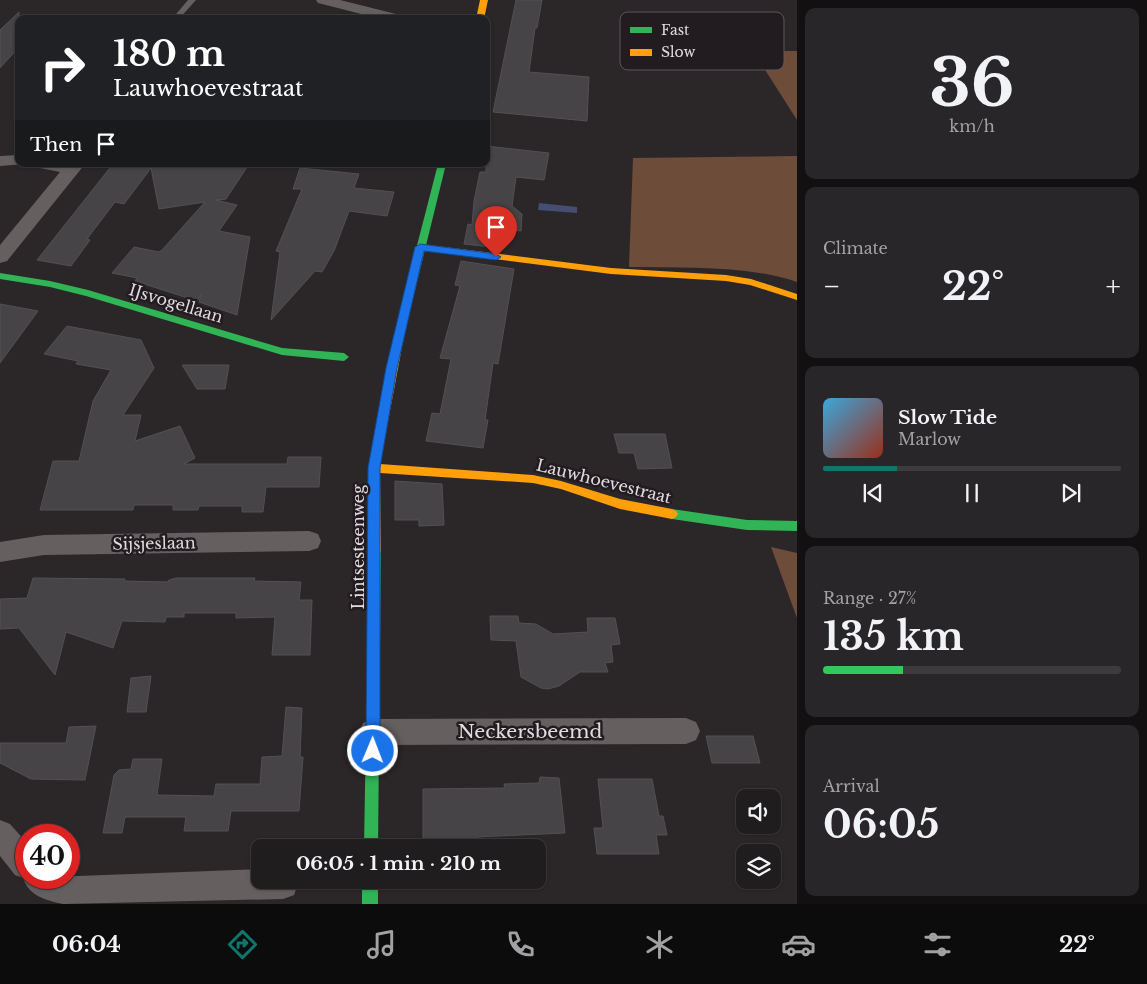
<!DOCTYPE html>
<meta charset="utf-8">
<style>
body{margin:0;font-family:"Libre Baskerville",serif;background:#282628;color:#f1f3f6;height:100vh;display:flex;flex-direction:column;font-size:19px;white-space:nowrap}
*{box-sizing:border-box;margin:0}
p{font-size:16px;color:#a2a2a4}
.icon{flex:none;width:28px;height:28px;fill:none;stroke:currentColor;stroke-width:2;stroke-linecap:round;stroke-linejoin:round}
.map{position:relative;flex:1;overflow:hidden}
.side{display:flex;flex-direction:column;gap:8px;padding:8px;background:#121011;width:350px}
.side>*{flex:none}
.top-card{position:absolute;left:15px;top:15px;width:475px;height:152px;border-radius:10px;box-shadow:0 1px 4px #0004,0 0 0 1px #3d3b3d;background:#202124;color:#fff;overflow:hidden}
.fabs{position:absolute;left:736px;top:789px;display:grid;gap:10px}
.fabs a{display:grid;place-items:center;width:45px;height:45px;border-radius:10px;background:#201d1f;box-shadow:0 1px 4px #0004,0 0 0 1px #3d3b3d;font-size:25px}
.speed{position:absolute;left:15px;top:824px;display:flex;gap:10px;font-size:25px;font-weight:700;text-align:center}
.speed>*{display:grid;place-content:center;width:65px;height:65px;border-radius:50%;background:#201d1f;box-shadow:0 1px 4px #0004,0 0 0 1px #3d3b3d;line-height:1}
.speed .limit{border:8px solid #d22;background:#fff;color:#111}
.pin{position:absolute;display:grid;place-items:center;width:42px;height:42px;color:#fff;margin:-51px -21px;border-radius:50% 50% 50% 0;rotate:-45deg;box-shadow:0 0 5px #0007}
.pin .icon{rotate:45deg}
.me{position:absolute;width:55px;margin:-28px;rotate:1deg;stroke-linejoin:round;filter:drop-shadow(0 0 4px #0008)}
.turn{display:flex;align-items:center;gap:18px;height:105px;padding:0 15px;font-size:22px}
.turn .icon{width:65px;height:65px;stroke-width:2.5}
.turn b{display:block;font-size:35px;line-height:42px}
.then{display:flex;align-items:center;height:48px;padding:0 15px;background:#0003;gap:10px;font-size:19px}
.big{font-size:38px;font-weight:700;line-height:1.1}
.side .tile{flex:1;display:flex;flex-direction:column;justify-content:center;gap:8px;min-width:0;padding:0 18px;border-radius:10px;background:#282628}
.side .dial{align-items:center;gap:0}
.dial b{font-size:65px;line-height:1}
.song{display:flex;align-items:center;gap:15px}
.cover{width:60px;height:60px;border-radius:8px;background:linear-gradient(135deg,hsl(200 70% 55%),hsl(10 70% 35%))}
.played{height:5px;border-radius:2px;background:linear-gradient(90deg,#0f766e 25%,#3d3b3d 25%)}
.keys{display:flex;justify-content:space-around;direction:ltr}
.heat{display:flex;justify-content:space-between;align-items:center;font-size:28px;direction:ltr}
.charge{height:8px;border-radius:4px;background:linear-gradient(90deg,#34c759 27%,#3d3b3d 0)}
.trip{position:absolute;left:251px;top:839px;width:295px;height:50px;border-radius:10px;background:#201d1f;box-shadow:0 1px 4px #0004,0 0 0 1px #3d3b3d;font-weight:700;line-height:50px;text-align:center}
.tab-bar{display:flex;height:80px;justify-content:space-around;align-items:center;background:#0d0c0c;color:#a2a2a4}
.tab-bar .icon{width:35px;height:35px}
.tab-bar .current{color:#0f766e}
.tab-bar b{font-size:22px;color:#f1f3f6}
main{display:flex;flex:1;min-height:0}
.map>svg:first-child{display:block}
.forest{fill:#6e4c3a}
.water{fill:#444e70}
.building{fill:#464446;stroke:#525053}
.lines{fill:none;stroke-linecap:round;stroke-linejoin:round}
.lane{fill:#665f60;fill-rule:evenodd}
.street{fill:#665f60;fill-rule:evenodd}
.fast{fill:#30b455;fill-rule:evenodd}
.slow{fill:#ff9f0a;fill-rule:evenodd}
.route{fill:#1a73e8;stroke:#114b97}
.labels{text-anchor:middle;stroke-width:5;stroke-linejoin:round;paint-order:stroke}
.street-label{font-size:16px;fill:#e0dcde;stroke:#221c20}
.near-street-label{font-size:19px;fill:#e0dcde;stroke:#221c20}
.key{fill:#221c20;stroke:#5b5659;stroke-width:1}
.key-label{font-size:14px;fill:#e0dcde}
</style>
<main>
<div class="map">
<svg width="797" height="904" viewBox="0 0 797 904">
<rect width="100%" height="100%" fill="#2b2729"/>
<path class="forest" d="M753,51H797V120Z
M797,156V282C748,265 682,268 629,267L633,158Z
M771,547L797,553V618Z"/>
<path class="water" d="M539,203L577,207V213L538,210Z"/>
<path class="building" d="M516,0H542L537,28H535L529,72L589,77L587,121L493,112Z
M19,12V47L0,68V30Z
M486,146L549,153L544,180L516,177L512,206L522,214L521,231L505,229L501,248L464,244L468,224L472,225L474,201L480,172H486Z
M113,164H249L226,199L216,200L237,205L219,231L250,237L237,315L199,302L201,294L197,301L135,281L137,278L112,273L134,247L159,252L162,250L205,202L159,209L151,168L124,204L115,202L87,239L90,240L71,266L37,260Z
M300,168L359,174L354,188L394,192L387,216L349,211L334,251L322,272L315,271L271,320L280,252L276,251L302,189H293Z
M461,261L514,269L498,364L493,363L485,420H488L483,448L426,441L432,413L440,414L451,359L440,358L460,286L455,285Z
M0,304L38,311L0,363Z
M67,326L141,340L154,368L123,415H141L135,441L180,426L195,458L184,464H287L288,457H321L319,487H266L263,512H242V506H199L198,510H173V505H134L133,510H40L53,461H79L93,401L111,370L76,364L78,361L44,354Z
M182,365H229L225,389H197Z
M614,434H665L672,468L638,469L634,453H619Z
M395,481L442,484L444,525L419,526V520H395Z
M33,578L125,579L124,581L168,582L169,580L176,578H255L254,581L301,582L299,600H312L310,655H272L275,617L236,618V613H184V617H166L165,622L122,621L113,648L66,632L55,675L19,628L0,629V599L27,598Z
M490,616H518L519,623L536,624L553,634L588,632L587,618H615L620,644L611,645L613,662L605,663L608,672H580L559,686L548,689L541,688L521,677L516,641L491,640Z
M151,676L146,712H127L131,678Z
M286,707L302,708L300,757H303L299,811H231L228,831H184L186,817H125L122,833H103L114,775L119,770L131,769L133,759H162L157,795L214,796L216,784H260L262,757L282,756Z
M96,726L85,780L31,779L0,763V743H66L69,727Z
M706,736H753L760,763H712Z
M540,777L559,778L565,833L477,837V848H423V789L505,788L504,784L539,783Z
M598,779H652L659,816H663L667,835H656L659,854H597L594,828H603Z"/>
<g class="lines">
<path class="lane" d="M188,0H196L179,19H172Z"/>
<path class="street" d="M316,0H340L396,14L398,17L397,19H381L318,3Z
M19,155V164H25L0,166V156Z
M37,164H85L7,261L0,263V245L60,172L40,168Z
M309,531L318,534L321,541L318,548L309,551L44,555L0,562V542L44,535Z
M686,718L696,722L700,731L696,740L686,744L373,745L363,741L359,732L363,723L373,719Z
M0,820L10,824L26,842V878L260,869V880H297L298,884L294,895L283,899L63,904C45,900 29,896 23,878L15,875L0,856Z"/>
<path class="fast" d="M438,164H446L405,331L400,334L395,331Z
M0,273L50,281L88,290L282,348L344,353L349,357L344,361L282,355L86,296L50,287L0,279Z
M672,509L747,520L797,521V531L747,530L672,519L668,517L666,514L668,511Z
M375,546L379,548L381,551L378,848H364L369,551L371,548Z
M362,880H378V904H362Z"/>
<path class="slow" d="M480,0H488L484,19H476Z
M420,244L611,268L726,275L751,279L797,294V300L750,285L726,281L611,274L417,249V245Z
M400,328L405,331L380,464L533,475L561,481L620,499L672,509L676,511L678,514L676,517L672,519L620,509L561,489L533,483L380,473L381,551L379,554L375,556L371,554L369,551L368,468L395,331Z"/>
</g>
<path class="route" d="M420,244L496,254L501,257L496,260L424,251L397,368L380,468V751L378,756L373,757L368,756L366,751L368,468L386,368L415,247Z"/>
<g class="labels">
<g class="street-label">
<text transform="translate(176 303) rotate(17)" y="6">IJsvogellaan</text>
<text transform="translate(604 481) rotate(14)" y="6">Lauwhoevestraat</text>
<text transform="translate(154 543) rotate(-1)" y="6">Sijsjeslaan</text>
<text transform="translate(358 547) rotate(-90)" y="6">Lintsesteenweg</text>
</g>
<g class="near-street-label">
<text x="530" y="738">Neckersbeemd</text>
</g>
</g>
<rect x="620" y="12" width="164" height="58" rx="8" class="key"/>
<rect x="630" y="27" width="22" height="6" fill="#30b455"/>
<rect x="630" y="49" width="22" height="7" fill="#ff9f0a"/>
<g class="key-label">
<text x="661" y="35">Fast</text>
<text x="661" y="57">Slow</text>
</g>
</svg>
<div class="fabs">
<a><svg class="icon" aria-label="sound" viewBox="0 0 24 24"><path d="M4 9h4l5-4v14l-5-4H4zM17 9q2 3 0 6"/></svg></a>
<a><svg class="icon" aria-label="layers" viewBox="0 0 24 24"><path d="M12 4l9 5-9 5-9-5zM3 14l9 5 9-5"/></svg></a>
</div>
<div class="speed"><div class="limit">40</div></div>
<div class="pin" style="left:496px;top:257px;background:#d93025"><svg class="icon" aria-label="arrive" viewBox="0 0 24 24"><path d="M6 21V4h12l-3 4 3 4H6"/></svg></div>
<svg class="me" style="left:373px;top:751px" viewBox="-20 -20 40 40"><circle r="17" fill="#1a73e8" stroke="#fff" stroke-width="3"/><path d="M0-11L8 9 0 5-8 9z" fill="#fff"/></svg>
<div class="trip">06:05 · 1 min · 210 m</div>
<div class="top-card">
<div class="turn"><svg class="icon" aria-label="right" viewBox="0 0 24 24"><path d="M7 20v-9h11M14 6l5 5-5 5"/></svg><div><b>180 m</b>Lauwhoevestraat</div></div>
<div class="then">Then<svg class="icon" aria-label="arrive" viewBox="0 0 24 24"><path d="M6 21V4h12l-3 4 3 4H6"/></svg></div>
</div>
</div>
<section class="side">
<div class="tile dial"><b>36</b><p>km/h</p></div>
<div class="tile"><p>Climate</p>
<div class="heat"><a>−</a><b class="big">22°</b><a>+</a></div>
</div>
<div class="tile">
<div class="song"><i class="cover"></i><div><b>Slow Tide</b><p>Marlow</p></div></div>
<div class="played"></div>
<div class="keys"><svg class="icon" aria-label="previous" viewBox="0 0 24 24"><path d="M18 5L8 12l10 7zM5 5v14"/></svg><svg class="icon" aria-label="pause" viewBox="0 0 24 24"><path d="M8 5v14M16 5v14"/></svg><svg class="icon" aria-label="next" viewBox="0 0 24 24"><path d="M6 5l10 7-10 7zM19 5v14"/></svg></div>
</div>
<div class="tile"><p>Range · 27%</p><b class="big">135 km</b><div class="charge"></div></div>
<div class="tile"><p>Arrival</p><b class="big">06:05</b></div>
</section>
</main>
<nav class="tab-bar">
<b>06:04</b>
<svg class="icon current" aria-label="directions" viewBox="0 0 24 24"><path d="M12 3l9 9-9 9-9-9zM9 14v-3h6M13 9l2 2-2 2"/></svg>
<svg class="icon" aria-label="music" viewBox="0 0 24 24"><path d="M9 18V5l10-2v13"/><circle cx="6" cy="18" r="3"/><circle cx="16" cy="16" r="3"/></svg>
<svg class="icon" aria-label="phone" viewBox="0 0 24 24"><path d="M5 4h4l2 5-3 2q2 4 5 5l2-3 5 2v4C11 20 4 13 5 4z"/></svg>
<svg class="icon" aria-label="climate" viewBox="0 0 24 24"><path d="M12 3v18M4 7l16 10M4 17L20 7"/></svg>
<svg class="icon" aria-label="car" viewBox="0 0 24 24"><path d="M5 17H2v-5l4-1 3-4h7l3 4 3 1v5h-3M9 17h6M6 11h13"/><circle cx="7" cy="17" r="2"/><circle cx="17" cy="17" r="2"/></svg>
<svg class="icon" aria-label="filters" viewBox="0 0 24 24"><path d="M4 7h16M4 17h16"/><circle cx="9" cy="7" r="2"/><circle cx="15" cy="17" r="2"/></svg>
<b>22°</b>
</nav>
